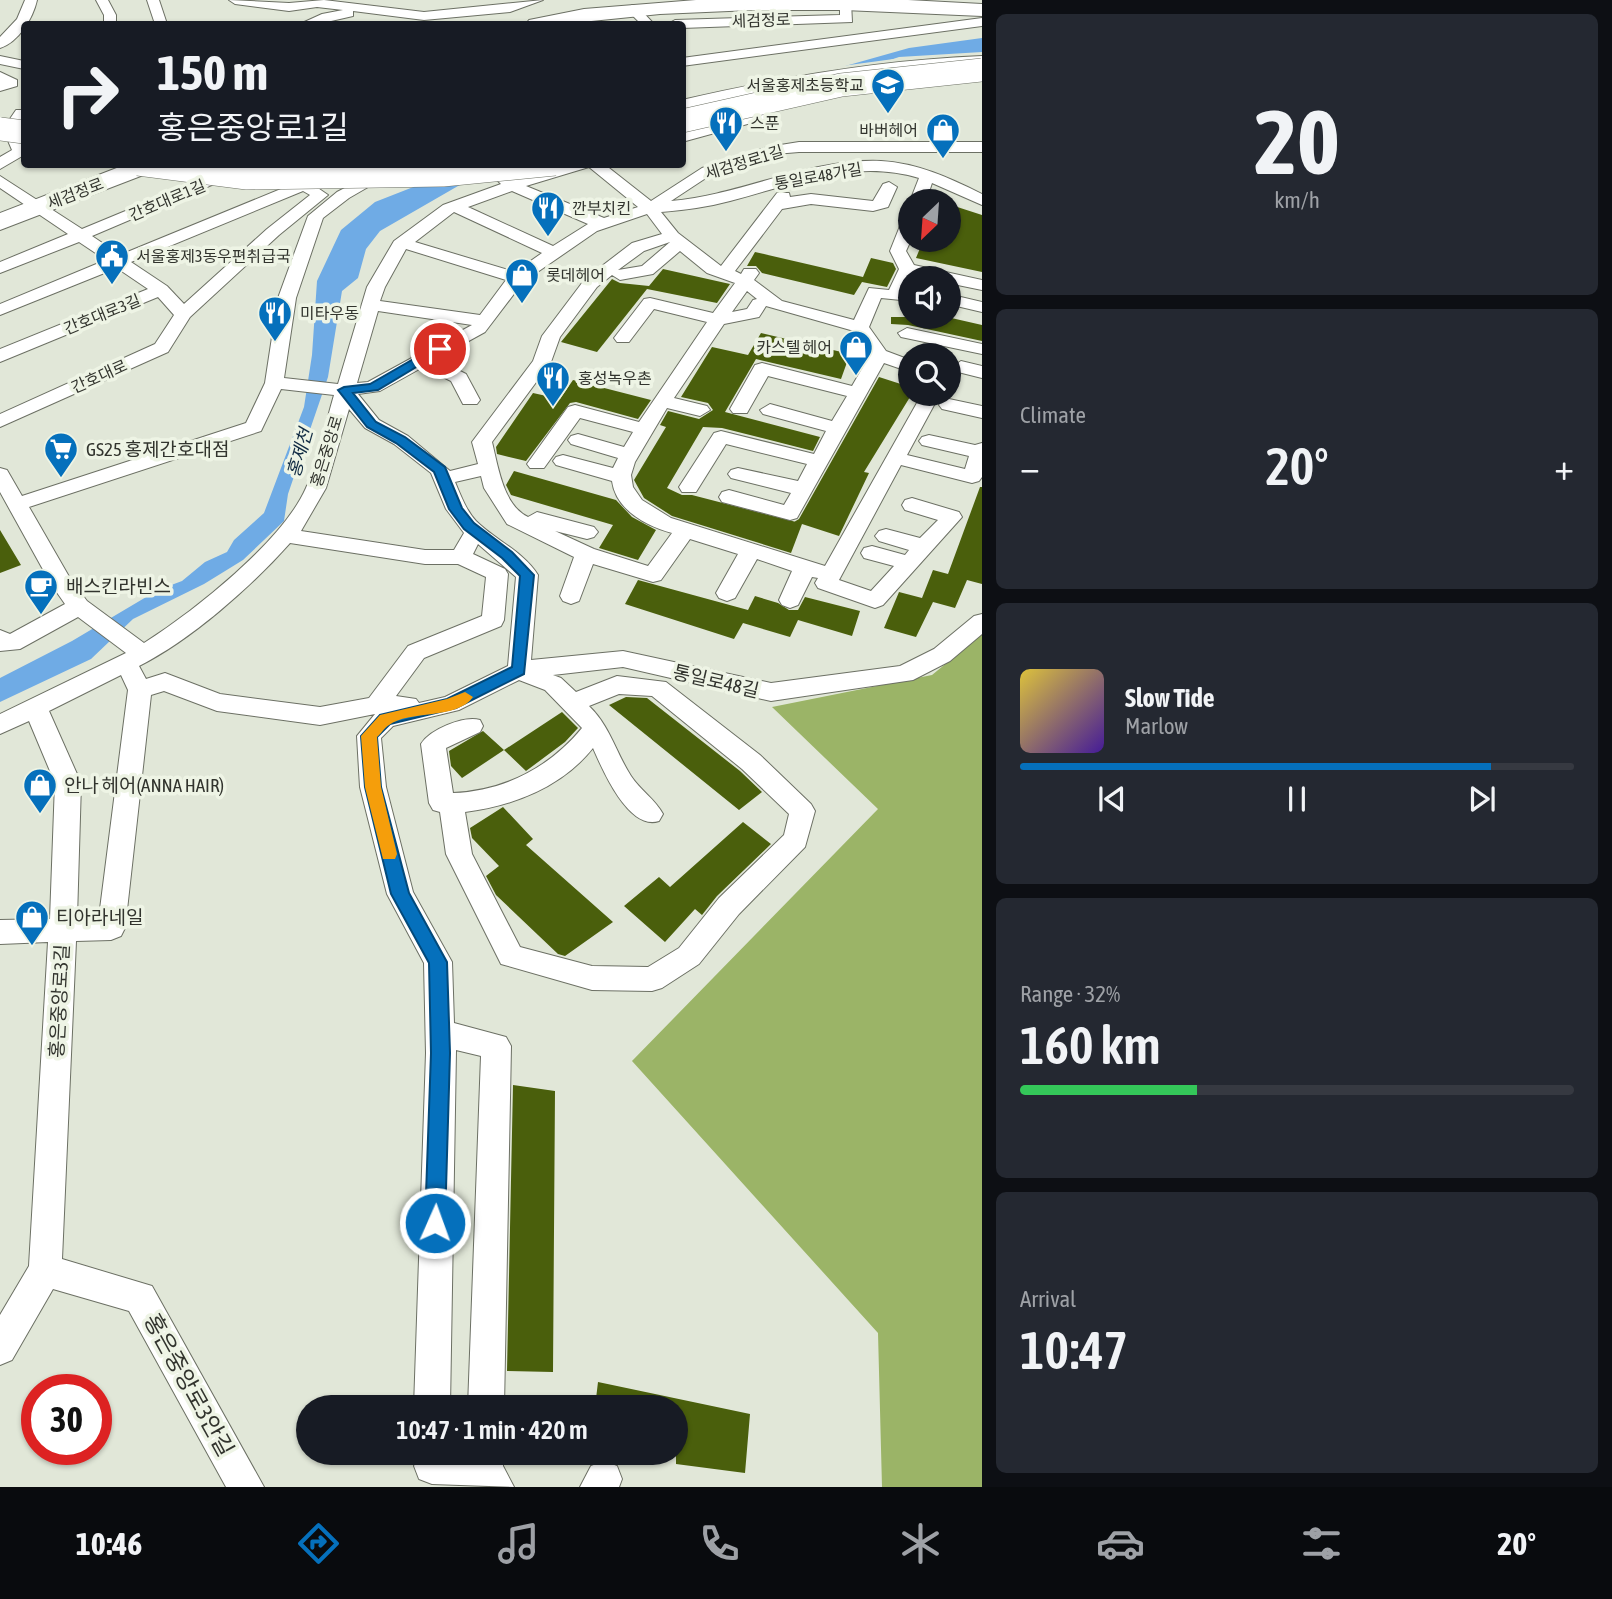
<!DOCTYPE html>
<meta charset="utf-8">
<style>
body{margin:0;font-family:"Asap Condensed","Noto Sans KR",sans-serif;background:#242831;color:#f1f3f6;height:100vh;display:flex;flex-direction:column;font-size:26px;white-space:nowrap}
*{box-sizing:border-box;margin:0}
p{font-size:23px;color:#9ea1a6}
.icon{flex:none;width:38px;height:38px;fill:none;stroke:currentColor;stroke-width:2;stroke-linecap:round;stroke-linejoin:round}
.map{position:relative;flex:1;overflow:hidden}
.panel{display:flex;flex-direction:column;gap:14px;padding:14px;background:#0d0f14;width:630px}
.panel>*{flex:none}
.banner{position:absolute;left:21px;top:21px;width:665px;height:147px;border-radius:7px;box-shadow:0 2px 5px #0004;background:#171b24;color:#f1f3f6;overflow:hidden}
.needle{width:46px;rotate:205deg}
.buttons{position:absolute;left:898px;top:189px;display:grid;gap:14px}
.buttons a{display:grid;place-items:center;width:63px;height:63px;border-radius:50%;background:#171b24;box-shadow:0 2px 5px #0004;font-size:35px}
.speed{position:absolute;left:21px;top:1374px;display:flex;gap:14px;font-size:35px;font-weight:700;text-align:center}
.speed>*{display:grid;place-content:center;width:91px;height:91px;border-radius:50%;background:#171b24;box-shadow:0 2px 5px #0004;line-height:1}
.speed .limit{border:10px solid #d22;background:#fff;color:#111}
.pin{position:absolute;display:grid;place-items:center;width:60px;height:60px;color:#fff;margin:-30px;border:4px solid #fff;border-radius:50%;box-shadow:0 2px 7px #0007}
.me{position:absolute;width:77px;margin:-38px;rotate:2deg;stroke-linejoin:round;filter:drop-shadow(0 0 5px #0008)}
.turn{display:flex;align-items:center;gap:24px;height:147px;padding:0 21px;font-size:32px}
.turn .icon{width:91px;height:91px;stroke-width:2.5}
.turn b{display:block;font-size:49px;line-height:60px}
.big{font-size:52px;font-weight:600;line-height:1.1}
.panel .card{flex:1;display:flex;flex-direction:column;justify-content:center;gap:10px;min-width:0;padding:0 24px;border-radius:10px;background:#242831}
.panel .dial{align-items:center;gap:0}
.dial b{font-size:91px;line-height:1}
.song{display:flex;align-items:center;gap:21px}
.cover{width:84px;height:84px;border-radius:10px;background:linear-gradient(135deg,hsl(50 70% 55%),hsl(260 70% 35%))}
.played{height:7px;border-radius:4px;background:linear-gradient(90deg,#0570bc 85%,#363941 85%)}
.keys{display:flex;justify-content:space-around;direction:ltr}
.heat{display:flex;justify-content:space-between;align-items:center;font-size:38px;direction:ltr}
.charge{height:10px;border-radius:5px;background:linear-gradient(90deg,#34c759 32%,#363941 0)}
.trip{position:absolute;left:296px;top:1395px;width:392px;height:70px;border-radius:35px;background:#171b24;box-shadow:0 2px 5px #0004;font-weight:600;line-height:70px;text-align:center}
.tabs{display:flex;height:112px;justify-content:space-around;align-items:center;background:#090b0e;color:#9ea1a6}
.tabs .icon{width:49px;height:49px}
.tabs .active{color:#0570bc}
.tabs b{font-size:32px;color:#f1f3f6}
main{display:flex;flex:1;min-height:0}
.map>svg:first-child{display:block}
.forest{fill:#9bb467}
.water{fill:#6fabe5}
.pier{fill:#e1e7d8}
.building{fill:#4a5f0c}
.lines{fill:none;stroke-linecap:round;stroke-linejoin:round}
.minor-casing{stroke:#6c7064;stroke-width:2}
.tertiary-casing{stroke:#6c7064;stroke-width:2}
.primary-casing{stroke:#6c7064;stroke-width:2}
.trunk-casing{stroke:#6c7064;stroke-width:2}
.minor{fill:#fff;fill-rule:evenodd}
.tertiary{fill:#fff;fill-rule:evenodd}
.primary{fill:#fff;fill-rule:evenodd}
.trunk{fill:#fff;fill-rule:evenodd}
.trunk-bridge-casing{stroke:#6c7064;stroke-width:24;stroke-linecap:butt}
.trunk-bridge{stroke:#fff;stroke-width:23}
.route{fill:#0570bc;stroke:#03497a;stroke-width:2}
.slow{fill:#f59e0b}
.labels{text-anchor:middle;stroke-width:7;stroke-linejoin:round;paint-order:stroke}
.far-street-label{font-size:16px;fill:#32342e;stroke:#eef4e5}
.far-poi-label{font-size:16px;fill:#32342e;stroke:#eef4e5;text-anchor:start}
.far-water-label{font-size:18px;font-style:italic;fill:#112b43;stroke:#eef4e5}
.poi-label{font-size:19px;fill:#32342e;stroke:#eef4e5;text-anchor:start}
.street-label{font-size:19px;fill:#32342e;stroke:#eef4e5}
.near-street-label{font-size:23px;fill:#32342e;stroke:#eef4e5}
</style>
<main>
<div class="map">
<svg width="982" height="1487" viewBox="0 0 982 1487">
<rect width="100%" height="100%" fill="#e1e7d8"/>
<path class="forest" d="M982,634V1487H882L878,1333L632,1061L878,809L772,707L932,675Z"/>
<path class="water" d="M982,38V52L899,57L799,91L735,97L909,48Z
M484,171L380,231L366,249L358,278L342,291L328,377L288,494L284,521L243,560L204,584L133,619L91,659L0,702V678L72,641L158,590L182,581L205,562L227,552L234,540L264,513L304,407L312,355L317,281L341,230L375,202L421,184Z"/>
<path class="pier" d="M982,53L900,60L800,95L734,93L827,68L901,58Z"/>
<path class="building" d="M948,204L982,215V272L916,258L923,241L948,246Z
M755,252L863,277L871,258L893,263L896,269L887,287L862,282L854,295L762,273L756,266H747Z
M663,269L730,284L717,303L647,289L597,352L561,342L612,279L620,283L649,286Z
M891,317H947L982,325V341L908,325L891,324Z
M761,333L850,354L841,379L756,359L725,412L820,437L813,451L722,428L703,427L667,488L682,495H692L800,523L794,522L799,519L879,377L910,387V397L864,472L869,473L839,536L802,524L791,553L672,516L644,498L634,480L666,427L660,425L668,411L699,419L713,410L708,403L681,397L712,347L748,355Z
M573,380L651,400L638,419L576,402L570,403L526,461L497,454L496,447L533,393L560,399Z
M514,471L616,500L632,517L656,530L638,560L599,548L613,525L511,495L506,485Z
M980,487H982V584L967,580L955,608L933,602L916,637L884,628L899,592L922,598L933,570L948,574Z
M0,530L21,565L0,573Z
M638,580L748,610L755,596L778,603L789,610H798L805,597L860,611L852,636L798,620L790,637L743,623L734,639L625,604Z
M626,697L647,698L740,771L762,792L739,810L609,705Z
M562,712L578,728L565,742L526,771L504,750Z
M483,731L504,750L462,778L451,766L449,751Z
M503,807L533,839L526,845L613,922L565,956L558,954L496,895L486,876L499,866L472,838L470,828Z
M743,822L771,844L717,896L702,915L695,909L665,942L624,906L659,877L670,887Z
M513,1085L555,1091L553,1372L507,1371Z
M598,1382L750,1414L745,1473L676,1464V1407H595Z"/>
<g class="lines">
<g class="minor-casing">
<path id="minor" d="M25,0H37C33,18 19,42 0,48V37L17,19Z
M96,0H108L116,15V24H104V15Z
M147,0H159L167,24H155Z
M229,0L289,3L324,0L424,12L543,0L510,12L424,20L353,11V16L318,24H300L322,14L343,10L317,7L289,11L235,4Z
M840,0L851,2L852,22L682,28V24H668L675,20L840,15Z
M632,5L637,6L654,24H641L626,9Z
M982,18V26L682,66V58Z
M0,56L24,61V69L0,64Z
M0,72L17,80V86L0,91Z
M16,110H24V119L17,129L24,144V155L0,169V157L12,150L3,129Z
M799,142H982V152H799L775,154L712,174L671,201C742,195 809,158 881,161C917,163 950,178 982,194V205L932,183L926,201H910L919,178C855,158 791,185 730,201C708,207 685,210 661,212L678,233L721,266L777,193H789L790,197L811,194L873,201L883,184L889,182L897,187L888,207L873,211L811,204L782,209L735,271L741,274L744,269H756L759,273L754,280L782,301L854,320L869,288L889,290L899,269L890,251L902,221L910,216L911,240L906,251L914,265L982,280V290L948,283V278L913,275L901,300L881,298L869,327L886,351L910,360V372L884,363L797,518L790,520L722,502L719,497L722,492L729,490L784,505L791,493L731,478L728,474L731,470L738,468L798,481L807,464L726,444L696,492H682L679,487L714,433L721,431L814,454L826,431L763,414L760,410L770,404L832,421L847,396L768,376L747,413H733L730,409L755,365L762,363L852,386L870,355L854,331L766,306L759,317L724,324L674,398L707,406L710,410L700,416L667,408L635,462L631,475L633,487L642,500L671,518L825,566L922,394H940L907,455L965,469L969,456L922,445L919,441L922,437L929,435L975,445L982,443V477L979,481L972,483L901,465L839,580L871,591L894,566L864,558L861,553L864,548L872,546L905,555L909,550L879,541L875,536L879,531L886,529L920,538L938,520L905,510L902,505L905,500L912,498L959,512L962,517L883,605L875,608L818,588L815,583L818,578L812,577L798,605L790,608L782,605L779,600L792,571L757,559L735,598L727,601L719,598L716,593L738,554L690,539L661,580L653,582L593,564L579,601L571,604L563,601L560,596L574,557L507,524L484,488L481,476L455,482C461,496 466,510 476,521C495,540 523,551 538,575L531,660L623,651L771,683L900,666L934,649L974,616L982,614V634L950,661L913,680L771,701L623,667L553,675L561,678L576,692L617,676L666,682L760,755L811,804L815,811L805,847L739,914L699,964L662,988L652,991L592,990L501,964L446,854L440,812L433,810L429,803L421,744C429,730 464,715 480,720L483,726L480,732L446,748L453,793C505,791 550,767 582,728L545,690L519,680L459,710L393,726L381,738L386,787L413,892L452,962L454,1023L506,1037L511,1046L504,1407H468L481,1056L456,1050L450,1407H414L426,1053L424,963L387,894L360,787L357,736L375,714L320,725L217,711L164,691L151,695L125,928L121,936L111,940L76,941L62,1259L152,1286L264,1487H226L129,1311L53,1289L12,1360L0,1365V1315L29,1266L48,942L0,944V920L50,919L55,783L29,721L0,734V714L126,653L78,617L20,649L0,651V630L10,634L65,604L51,584L0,492V468L7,470L22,496L246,423L265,383L278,298L308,216L337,192L381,169L386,167L394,172L349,198L323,218L296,298L284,378L338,384L367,287L394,241L443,205L501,184L497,180L499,177L505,175L514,180L564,164H604L651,201L702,168L768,147ZM589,167L638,207L604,218L526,186ZM512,191L588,224L553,246L468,207ZM454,212L542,253L515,272L415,242ZM647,214L662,234L632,243L585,279L542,336L533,361L472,442L478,464L450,471L408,436L379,420L358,394L380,391L423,367L451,381L463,404H477L480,400L466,374L436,359L485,332L523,282L597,231ZM670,242L642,266L618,270L644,251ZM406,249L506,280L480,315L380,301L385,287ZM680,251L707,273L735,283L713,313L650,298L644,299L614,338L617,342H629L654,309L707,322L639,422L575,405L568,407L527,464L530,468H544L580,418L633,432L624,447L578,434L571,436L568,440L571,444L618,458L613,468L563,455L556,457L553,461L556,465L612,481C616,510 646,526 672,533L648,566L594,549L555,531L587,539L594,537L598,532L594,527L537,512L528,517C503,505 498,466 492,442L551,362L560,337L597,287L612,275L620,280L653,274ZM747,291L757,299L753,300L747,309L732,312ZM378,311L472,325L368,382L357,383ZM281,389L334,395C325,425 319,459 306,488C283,541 193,612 144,643L87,601L71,580L29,507L261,431ZM349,409L365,428L394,444L431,473L446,509L464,533L454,550H425L301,531L326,488ZM290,543L425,564H458L486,577L482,616L408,646L369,698L320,707L220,694L165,673L146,679L139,666C191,640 252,586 290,543ZM478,544L516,577L508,666L445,697L419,703L416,699L396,696L424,658L501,626L504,620L508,574L505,569L473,554ZM121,675L128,690L99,917L77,918L81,783L49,711ZM619,694L652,696L742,769L789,814L784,835L719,898L679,948L648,967L592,966L520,947L472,854L465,812C513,806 562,787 593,748C603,771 629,831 659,821L663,814C655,799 640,790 631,776C616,753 610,726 589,706Z
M239,164H261L92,236L120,255L293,184L265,164H283L328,195L279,235L190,317L168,352L0,427V414L155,344L174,315L158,297L0,362V349L148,289L117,268L0,315V304L106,260L79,242L0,273V262L68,234L0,188V176L82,229ZM303,191L310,195L267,229L184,304L167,286L131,262Z
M948,294L982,302V312L948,304Z
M907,328L982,344V354L901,337L898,333Z
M961,361L982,366V378L954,371L952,367Z
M949,399L982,406V418L942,409L939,405L942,401Z
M503,1452V1466L514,1487L432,1484L419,1479L414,1466L421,1452Z
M604,1461L617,1466L622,1479L619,1487H580L591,1466Z"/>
</g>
<g class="tertiary-casing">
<path id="tertiary" d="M532,164H560L558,168L531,178L518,189H504L502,185C510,174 520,169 532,164Z"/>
</g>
<g class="primary-casing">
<path id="primary" d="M696,0H908L982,4V16L844,10H752L660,14L562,24H526L529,20L584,9Z
M127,164H162L159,169L0,230V213Z"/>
</g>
<g class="trunk-casing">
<path id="trunk" d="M982,56V68C880,73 782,90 682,114V100C782,77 880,60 982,56Z
M758,107L766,109L769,114L766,119L682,142V128Z"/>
</g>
<use href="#minor" class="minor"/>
<use href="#tertiary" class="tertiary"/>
<use href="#primary" class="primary"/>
<use href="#trunk" class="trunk"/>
<g class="trunk-bridge-casing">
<path id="trunk-bridge" d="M682,121L841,85L982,70
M0,129L24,132
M138,164L247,178L443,175L555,164"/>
</g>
<use href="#trunk-bridge" class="trunk-bridge"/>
</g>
<path class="route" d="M436,346L446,349L378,390L353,393L376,422L405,437L445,467L462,508L474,523L512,552L534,575L524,674L456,708L390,724L377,737L381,787L409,893L447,962L450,1053L445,1223L442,1230L435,1233L428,1230L425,1223L431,1053L429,963L391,894L365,787L361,736L380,715L447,699L512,667L520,576L502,558L464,529L449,509L434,472L396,443L367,427L338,390L344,387L370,384Z"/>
<path class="slow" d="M465,692L473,697C457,720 409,710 389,725C384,728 381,734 377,737L381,787L397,854L395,859H383L365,787L361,736L380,715L447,699Z"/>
<defs>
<g id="school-pin" transform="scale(1.75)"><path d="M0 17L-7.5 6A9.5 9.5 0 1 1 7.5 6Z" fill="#0570bc" stroke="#eef4e5"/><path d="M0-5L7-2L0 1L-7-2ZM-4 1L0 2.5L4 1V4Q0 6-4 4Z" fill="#fff"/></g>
<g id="restaurant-pin" transform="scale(1.75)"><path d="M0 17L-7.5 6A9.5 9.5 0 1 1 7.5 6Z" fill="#0570bc" stroke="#eef4e5"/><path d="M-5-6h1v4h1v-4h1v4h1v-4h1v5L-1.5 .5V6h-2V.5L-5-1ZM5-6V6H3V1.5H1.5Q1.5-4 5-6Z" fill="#fff"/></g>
<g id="shop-pin" transform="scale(1.75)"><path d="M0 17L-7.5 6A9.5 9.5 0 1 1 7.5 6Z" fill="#0570bc" stroke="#eef4e5"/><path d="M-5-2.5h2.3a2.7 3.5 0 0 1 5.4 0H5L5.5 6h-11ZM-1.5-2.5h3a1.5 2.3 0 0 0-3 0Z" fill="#fff"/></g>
<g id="civic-pin" transform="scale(1.75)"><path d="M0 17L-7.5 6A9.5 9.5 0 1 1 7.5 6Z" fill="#0570bc" stroke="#eef4e5"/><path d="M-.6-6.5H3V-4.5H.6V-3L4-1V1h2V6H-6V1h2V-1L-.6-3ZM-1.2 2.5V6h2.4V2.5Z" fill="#fff"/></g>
<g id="supermarket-pin" transform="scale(1.75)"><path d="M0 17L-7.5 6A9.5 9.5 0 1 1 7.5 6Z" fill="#0570bc" stroke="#eef4e5"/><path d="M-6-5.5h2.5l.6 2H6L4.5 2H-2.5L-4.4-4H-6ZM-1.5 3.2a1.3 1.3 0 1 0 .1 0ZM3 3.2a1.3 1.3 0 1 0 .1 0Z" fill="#fff"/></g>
<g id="cafe-pin" transform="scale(1.75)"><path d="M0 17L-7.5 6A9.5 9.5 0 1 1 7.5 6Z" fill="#0570bc" stroke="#eef4e5"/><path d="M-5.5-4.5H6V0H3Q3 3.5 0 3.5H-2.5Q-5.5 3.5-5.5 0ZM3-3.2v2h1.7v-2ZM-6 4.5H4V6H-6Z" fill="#fff"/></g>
</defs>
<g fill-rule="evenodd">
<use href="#school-pin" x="888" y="85"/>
<use href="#restaurant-pin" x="726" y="123"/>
<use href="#shop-pin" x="943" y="130"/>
<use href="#restaurant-pin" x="548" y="208"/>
<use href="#civic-pin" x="112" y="256"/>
<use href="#shop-pin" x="522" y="275"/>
<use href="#restaurant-pin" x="275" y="313"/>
<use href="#shop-pin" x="856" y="347"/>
<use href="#restaurant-pin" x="553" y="378"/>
<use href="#supermarket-pin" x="61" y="449"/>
<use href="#cafe-pin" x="41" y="586"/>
<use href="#shop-pin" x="40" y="785"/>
<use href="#shop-pin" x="32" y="917"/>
</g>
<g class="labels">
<g class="far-street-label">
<text transform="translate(761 20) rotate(-2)" y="6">세검정로</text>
<text transform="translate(744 162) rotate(-17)" y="6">세검정로1길</text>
<text transform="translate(818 176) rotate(-10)" y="6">통일로48가길</text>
<text transform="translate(75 193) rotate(-21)" y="6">세검정로</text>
<text transform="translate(167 200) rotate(-23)" y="6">간호대로1길</text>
<text transform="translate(102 314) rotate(-22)" y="6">간호대로3길</text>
<text transform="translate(99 376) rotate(-24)" y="6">간호대로</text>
<text transform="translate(326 451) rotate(-73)" y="6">홍은중앙로</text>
</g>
<g class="far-poi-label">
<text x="864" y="91" text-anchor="end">서울홍제초등학교</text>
<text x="750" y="129">스푼</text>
<text x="918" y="136" text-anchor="end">바버헤어</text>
<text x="572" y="214">깐부치킨</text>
<text x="136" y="262">서울홍제3동우편취급국</text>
<text x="546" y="281">롯데헤어</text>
<text x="300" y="319">미타우동</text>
<text x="832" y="353" text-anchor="end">카스텔 헤어</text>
<text x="578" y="384">홍성녹우촌</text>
</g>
<g class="far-water-label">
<text transform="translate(300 453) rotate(-74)" y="6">홍제천</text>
</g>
<g class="poi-label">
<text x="86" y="456">GS25 홍제간호대점</text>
<text x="66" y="593">배스킨라빈스</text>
<text x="64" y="792">안나 헤어(ANNA HAIR)</text>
<text x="56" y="924">티아라네일</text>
</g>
<g class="street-label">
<text transform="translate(716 681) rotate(13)" y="7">통일로48길</text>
<text transform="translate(59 1001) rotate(-87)" y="7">홍은중앙로3길</text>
</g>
<g class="near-street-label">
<text transform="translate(189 1385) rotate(61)" y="8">홍은중앙로3안길</text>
</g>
</g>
</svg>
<div class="buttons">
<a><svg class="needle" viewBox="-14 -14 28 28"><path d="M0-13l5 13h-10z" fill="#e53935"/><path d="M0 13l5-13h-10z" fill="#9ea1a6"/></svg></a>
<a><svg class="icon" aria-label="sound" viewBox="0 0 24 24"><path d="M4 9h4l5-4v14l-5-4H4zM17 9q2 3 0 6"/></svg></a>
<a><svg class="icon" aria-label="search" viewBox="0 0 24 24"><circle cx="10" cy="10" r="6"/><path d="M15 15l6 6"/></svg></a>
</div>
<div class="speed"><div class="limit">30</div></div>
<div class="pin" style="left:440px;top:349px;background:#d93025"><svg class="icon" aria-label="arrive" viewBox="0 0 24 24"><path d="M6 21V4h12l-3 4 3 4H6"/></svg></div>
<svg class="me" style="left:435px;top:1223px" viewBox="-20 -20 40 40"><circle r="17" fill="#0570bc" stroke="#fff" stroke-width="3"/><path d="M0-11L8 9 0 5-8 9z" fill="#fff"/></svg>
<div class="trip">10:47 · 1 min · 420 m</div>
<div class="banner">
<div class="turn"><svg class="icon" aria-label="right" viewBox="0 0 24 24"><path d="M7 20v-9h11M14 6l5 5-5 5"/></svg><div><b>150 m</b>홍은중앙로1길</div></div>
</div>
</div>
<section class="panel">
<div class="card dial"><b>20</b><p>km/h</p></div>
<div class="card"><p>Climate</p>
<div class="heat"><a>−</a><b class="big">20°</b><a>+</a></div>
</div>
<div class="card">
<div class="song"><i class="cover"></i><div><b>Slow Tide</b><p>Marlow</p></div></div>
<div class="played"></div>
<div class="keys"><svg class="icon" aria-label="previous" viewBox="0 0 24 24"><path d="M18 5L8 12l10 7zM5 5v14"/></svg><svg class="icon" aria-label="pause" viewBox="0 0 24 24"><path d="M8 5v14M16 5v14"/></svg><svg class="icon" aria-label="next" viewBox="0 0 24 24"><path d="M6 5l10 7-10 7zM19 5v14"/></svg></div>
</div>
<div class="card"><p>Range · 32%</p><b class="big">160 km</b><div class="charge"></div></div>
<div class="card"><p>Arrival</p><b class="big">10:47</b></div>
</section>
</main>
<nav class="tabs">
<b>10:46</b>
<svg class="icon active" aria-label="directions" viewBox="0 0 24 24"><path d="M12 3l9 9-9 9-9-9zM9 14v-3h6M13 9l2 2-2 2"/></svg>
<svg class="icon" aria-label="music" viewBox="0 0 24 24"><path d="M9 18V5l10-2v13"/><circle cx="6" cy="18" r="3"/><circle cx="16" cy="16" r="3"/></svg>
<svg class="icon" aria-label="phone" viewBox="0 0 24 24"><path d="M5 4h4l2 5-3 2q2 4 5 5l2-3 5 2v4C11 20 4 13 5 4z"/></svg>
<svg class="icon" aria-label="climate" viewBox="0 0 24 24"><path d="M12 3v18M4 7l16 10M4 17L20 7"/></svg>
<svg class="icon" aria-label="car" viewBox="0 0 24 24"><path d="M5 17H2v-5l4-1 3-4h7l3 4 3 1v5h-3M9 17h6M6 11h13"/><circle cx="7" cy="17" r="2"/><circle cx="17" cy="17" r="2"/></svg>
<svg class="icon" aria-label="filters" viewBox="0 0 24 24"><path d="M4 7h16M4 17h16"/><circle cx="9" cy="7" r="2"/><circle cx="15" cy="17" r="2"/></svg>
<b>20°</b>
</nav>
